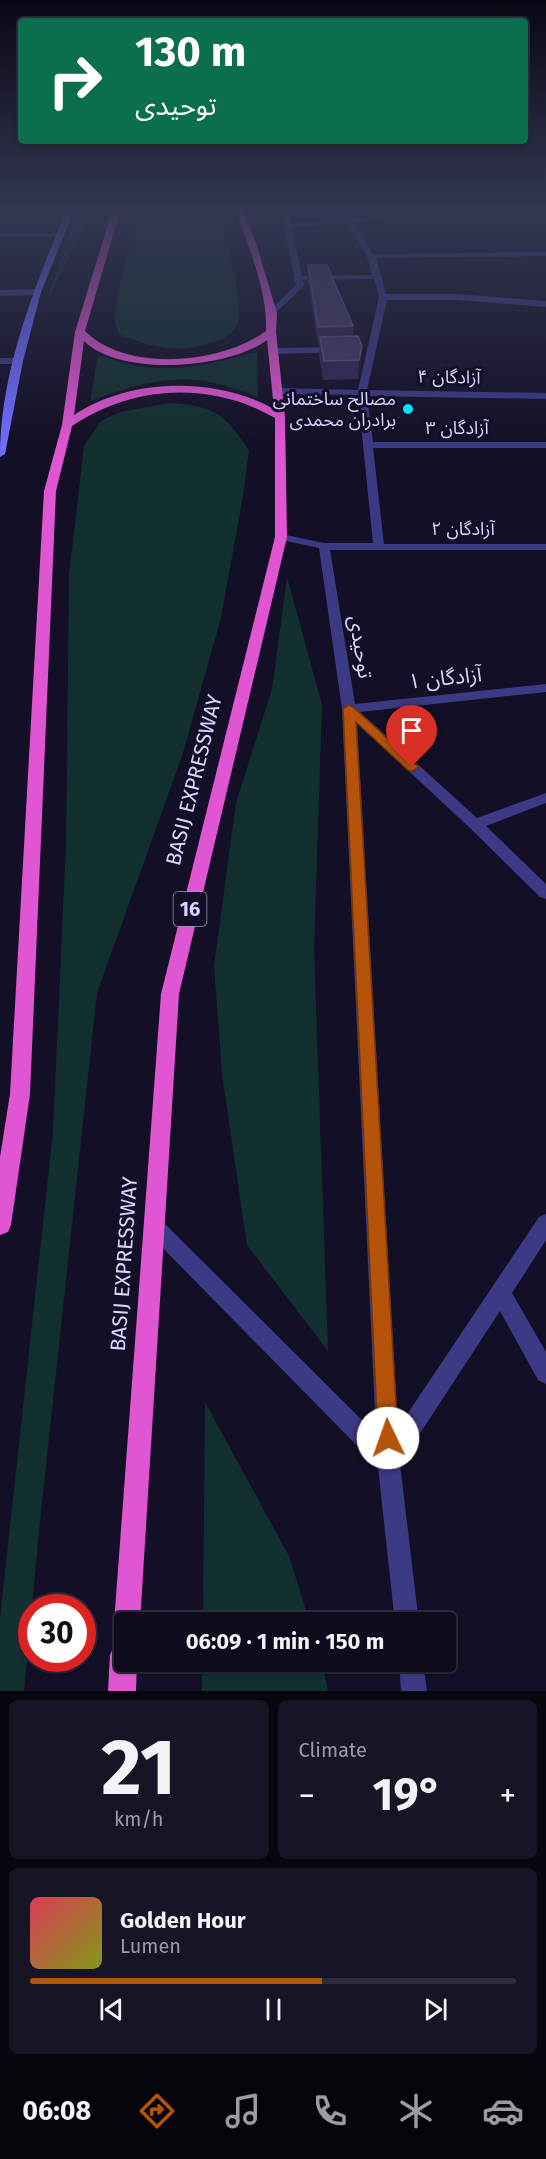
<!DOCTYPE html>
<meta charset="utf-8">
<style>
body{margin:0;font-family:"Fira Sans","Noto Sans Arabic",sans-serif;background:#171425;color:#f1f3f6;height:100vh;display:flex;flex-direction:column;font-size:22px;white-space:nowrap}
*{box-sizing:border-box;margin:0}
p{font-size:20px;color:#9b9ba3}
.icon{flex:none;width:33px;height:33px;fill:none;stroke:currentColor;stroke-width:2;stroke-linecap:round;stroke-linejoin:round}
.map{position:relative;height:1691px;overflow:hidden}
.drawer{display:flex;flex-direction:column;gap:9px;padding:9px;background:#08060f;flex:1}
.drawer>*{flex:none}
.guide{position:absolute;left:18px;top:18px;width:510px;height:126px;border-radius:6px;box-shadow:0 2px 4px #0004,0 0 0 2px #2e2b3b;background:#0b6e4f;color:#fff;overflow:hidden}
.speed{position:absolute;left:18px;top:1594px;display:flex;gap:12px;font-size:30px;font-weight:700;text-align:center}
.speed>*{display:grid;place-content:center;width:78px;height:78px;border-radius:50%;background:#0e0b1c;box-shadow:0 2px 4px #0004,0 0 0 2px #2e2b3b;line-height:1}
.speed .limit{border:9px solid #d22;background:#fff;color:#111}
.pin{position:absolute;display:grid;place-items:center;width:51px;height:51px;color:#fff;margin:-62px -26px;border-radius:50% 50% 50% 0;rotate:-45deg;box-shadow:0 0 6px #0007}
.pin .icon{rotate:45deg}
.me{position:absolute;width:66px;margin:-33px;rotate:357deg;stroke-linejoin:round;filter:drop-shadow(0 0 4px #0008)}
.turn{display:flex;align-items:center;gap:21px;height:126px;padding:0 18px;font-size:27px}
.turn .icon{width:78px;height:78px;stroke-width:2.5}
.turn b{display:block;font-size:42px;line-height:51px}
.big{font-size:45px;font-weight:700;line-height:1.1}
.drawer .tile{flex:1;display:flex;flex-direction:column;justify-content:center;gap:9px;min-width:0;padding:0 21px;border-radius:9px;background:#171425}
.drawer .dial{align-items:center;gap:0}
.dial b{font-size:78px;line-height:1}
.song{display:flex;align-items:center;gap:18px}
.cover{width:72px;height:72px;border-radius:9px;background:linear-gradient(135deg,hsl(350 70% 55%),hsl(70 70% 35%))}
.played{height:6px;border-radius:3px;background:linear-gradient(90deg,#b45309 60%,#2e2b3b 60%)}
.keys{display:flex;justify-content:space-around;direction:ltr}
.heat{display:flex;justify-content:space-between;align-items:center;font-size:33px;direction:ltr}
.drawer .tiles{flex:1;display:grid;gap:9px;grid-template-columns:1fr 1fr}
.tile:last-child{grid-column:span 2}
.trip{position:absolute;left:114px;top:1612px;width:342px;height:60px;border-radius:6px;background:#0e0b1c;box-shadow:0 2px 4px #0004,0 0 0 2px #2e2b3b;font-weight:700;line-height:60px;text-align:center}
.menu{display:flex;height:96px;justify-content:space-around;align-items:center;background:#06040b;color:#9b9ba3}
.menu .icon{width:42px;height:42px}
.menu .current{color:#b45309}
.menu b{font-size:27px;color:#f1f3f6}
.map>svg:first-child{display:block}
.green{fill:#12302f}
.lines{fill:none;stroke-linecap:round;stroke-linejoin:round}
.minor{fill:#3d3a85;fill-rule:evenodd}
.tertiary{fill:#3d3a85;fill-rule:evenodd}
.secondary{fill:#6f6bff;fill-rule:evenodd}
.trunk{fill:#e055d1;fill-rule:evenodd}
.wall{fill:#312854}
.shaded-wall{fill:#1d163a}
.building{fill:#433a66;stroke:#5a527e;stroke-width:1.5}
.route{fill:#b45309;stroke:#753606;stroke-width:1.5}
.poi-dot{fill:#00e5ff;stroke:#130f26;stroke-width:2}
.labels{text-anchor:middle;stroke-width:6;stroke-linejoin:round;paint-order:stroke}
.far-street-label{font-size:18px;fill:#d9d4ff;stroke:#130f26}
.far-poi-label{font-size:18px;fill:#d9d4ff;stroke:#130f26;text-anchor:end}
.shield{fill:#130f26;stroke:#9e99be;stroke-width:1.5}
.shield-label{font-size:20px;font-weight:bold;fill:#d9d4ff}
.street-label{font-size:21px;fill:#d9d4ff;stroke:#130f26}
</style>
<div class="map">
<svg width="546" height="1691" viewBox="0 0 546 1691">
<rect width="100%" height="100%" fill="#130f26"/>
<path class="green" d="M78,208H94L50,294L40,320Z
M139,208H218C223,232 249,310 235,328C227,340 216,341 204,345C175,353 145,346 119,334L114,319L118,291Z
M257,352L258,397C244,392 229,386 214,383C171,373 129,387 90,401L98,355C158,377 196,368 257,352Z
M170,403C214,406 224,413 249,450L243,496L221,618L182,756L97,993L40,1521L24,1691H0V1618L53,1132L66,845L69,575L84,446L101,421L120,412Z
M287,577L322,705L314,948L328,1351L247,1245L222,1074L214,966L236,803L272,689Z
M205,1402L289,1556L310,1623H203Z
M202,1662H322L328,1691H202Z"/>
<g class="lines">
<path class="minor" d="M317,208C331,208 342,220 353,219C374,217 392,208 414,208L354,223L373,254L546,252V256L376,258L386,294H457L546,301V307L457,300H387L367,390L546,393V399L367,396L373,442H546V448H373L384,544H546V550H330L355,704L546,684V692L360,712L477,818L546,793V803L486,826L546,884V899L540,897L470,828L357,723L398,1428L539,1217L546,1214V1240L512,1293L546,1352V1384L538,1380L500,1311L400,1464L419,1623H395L378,1467L147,1232L144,1226L147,1220L154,1217L161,1220L376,1434L342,709L319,548L277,539L275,537L281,534L324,543H373L358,395L279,394L274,391L279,388L358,390L379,297L374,279L296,280V276H299L372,275L367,256L347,224L289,227L285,225L289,223L340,220Z
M0,233H60L64,235L60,237H0Z
M0,290L37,289L41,292L37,295L0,296Z
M339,347L344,350L342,352L274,354L269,351L274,348Z
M0,358H18L23,361L18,364H0Z
M399,1662H423L427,1691H401Z"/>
<path class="tertiary" d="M280,208H288L304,286L272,316L269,315V311L296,285Z"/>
<path class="secondary" d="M67,208H75L41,292L23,361L5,454L0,457C0,370 35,287 67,208Z"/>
<path class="trunk" d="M113,208H121L85,331C127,373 221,364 266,331C268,292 248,244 234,208H242L255,240L277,313L276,332L285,417L287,537L179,994L140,1623H124V1635L118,1632L114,1623L161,994L275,537V418C211,381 133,385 72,426L56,491L30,1094L11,1225L8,1232L0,1235V1157L10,1094L44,491L62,425L75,332ZM267,340L274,409C216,376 129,378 74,415L84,341C120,377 228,369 267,340Z
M124,1641V1662H137L136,1691H108L110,1655L114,1645Z"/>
</g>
<path class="wall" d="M308,265L353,326V336L362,346L361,364L358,379L323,380L319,355L320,345H318L308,282Z"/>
<path class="shaded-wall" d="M362,346L361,364L358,379L359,360Z"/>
<path class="building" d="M308,265H327L353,326L318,327Z
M358,336L362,346L359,360L324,361L320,337Z"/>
<linearGradient id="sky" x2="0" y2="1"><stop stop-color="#0a0815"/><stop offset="0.47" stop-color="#333752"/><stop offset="1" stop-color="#333752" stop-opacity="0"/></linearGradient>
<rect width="546" height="445" fill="url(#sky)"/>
<path class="route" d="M349,705L353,707L419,767L412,771L408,770L356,722L398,1438L395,1446L388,1449L380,1446L378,1438L343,709Z"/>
<circle class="poi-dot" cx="408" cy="409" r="6"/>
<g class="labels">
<g class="far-street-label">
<text transform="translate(449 377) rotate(1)" y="6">آزادگان ۴</text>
<text x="457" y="434">آزادگان ۳</text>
<text x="463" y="535">آزادگان ۲</text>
</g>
<g class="far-poi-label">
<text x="396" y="405">مصالح ساختمانی<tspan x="396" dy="21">برادران محمدی</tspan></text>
</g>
<rect class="shield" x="173.5" y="892" width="33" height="34" rx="4.5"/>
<g class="shield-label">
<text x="190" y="916">16</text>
</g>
<g class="street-label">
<text transform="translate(361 647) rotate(81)" y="7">توحیدی</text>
<text transform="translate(445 678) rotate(-6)" y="7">آزادگان ۱</text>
<text transform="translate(194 780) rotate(-76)" y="7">BASIJ EXPRESSWAY</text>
<text transform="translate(124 1264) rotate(-86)" y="7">BASIJ EXPRESSWAY</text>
</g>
</g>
</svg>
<div class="speed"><div class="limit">30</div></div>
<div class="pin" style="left:412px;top:767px;background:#d93025"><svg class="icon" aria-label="arrive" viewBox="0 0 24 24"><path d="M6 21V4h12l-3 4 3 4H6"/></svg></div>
<svg class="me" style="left:388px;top:1438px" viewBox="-20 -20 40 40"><circle r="19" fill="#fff"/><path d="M0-13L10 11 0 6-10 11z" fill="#b45309"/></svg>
<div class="trip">06:09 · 1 min · 150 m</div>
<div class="guide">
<div class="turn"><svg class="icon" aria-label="right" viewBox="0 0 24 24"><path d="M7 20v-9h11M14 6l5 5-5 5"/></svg><div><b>130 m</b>توحیدی</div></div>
</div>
</div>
<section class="drawer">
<div class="tiles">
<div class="tile dial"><b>21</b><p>km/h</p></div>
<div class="tile"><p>Climate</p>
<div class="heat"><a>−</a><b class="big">19°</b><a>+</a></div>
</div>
<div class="tile">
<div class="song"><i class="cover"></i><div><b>Golden Hour</b><p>Lumen</p></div></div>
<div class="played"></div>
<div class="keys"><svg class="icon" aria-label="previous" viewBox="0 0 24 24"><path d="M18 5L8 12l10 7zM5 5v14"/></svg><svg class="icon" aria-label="pause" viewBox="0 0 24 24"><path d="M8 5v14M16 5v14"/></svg><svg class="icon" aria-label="next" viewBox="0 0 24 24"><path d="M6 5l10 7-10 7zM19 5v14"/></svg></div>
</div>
</div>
</section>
<nav class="menu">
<b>06:08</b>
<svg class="icon current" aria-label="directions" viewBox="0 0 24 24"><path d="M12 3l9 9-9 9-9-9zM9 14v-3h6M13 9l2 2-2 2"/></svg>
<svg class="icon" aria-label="music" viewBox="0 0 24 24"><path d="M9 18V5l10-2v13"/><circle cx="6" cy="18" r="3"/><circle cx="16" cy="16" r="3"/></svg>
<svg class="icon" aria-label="phone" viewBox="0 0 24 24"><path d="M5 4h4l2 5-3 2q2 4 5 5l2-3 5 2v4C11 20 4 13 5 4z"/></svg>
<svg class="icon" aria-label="climate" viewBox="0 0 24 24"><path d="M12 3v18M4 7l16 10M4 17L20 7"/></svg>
<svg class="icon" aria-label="car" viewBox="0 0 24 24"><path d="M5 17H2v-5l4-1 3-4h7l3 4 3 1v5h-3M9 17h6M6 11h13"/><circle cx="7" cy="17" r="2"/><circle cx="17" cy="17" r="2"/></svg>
</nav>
